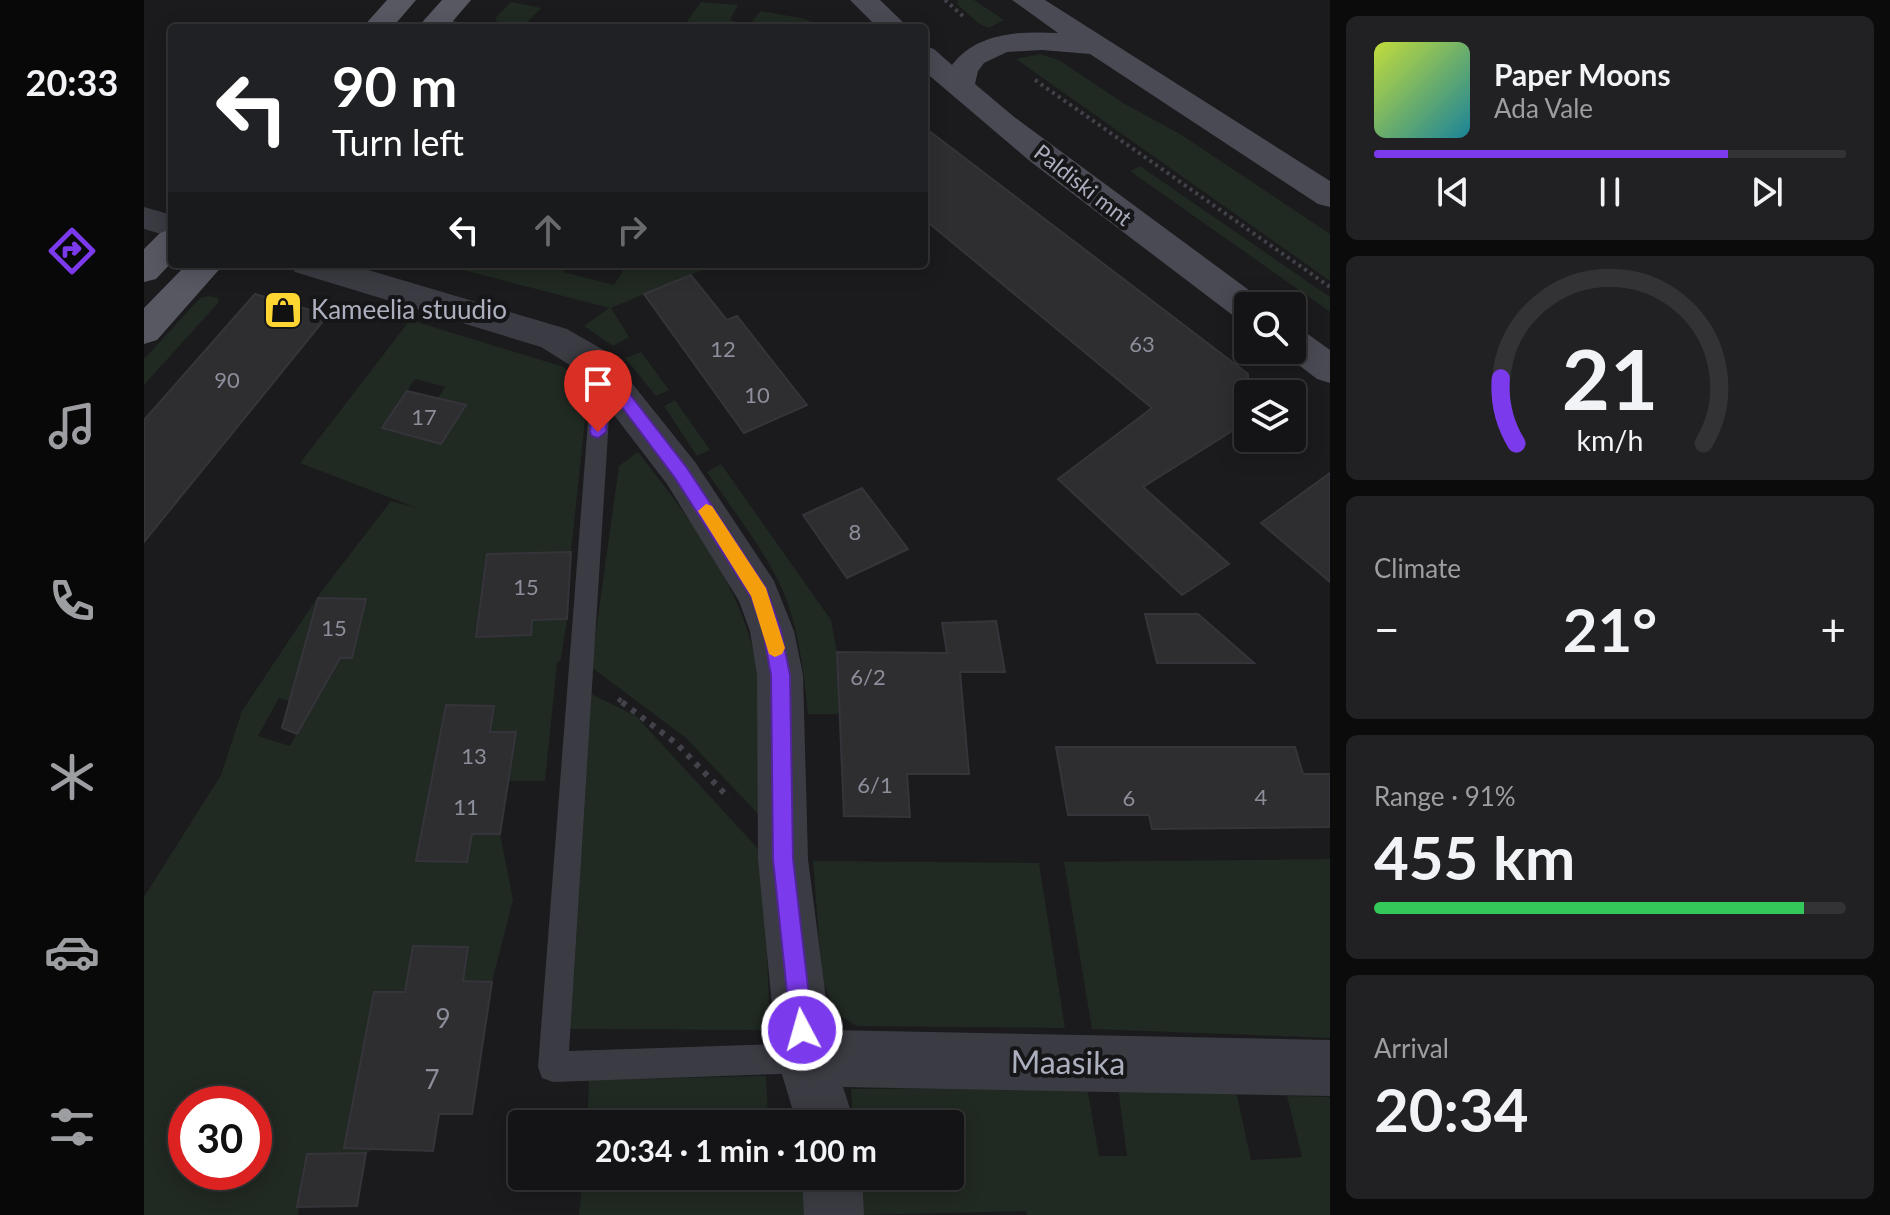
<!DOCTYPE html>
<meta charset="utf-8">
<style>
body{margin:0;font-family:Lato,sans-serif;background:#212123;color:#f1f3f6;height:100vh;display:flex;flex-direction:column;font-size:30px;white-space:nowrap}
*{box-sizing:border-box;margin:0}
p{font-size:26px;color:#9d9ea1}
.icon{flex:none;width:44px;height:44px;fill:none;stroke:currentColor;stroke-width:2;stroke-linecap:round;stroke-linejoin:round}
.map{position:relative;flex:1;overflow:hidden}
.panel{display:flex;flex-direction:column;gap:16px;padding:16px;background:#0b0b0c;width:560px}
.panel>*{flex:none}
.banner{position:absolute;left:24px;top:24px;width:760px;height:244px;border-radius:8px;box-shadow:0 4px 20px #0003,0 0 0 2px #333335;background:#202124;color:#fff;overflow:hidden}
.controls{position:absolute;left:1090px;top:292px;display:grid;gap:16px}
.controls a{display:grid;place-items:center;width:72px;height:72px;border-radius:8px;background:#141416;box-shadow:0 4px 20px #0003,0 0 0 2px #333335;font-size:40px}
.speed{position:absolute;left:24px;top:1086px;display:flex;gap:16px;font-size:40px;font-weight:700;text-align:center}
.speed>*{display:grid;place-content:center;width:104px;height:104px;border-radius:50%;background:#141416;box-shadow:0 4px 20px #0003,0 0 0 2px #333335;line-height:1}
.speed .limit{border:12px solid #d22;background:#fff;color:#111}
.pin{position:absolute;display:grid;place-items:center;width:68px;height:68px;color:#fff;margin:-82px -34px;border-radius:50% 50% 50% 0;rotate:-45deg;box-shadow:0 0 8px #0007}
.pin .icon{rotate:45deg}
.me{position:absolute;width:88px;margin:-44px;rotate:354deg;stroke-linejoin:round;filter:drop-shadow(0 0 6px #0008)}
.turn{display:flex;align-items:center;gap:28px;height:168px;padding:0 32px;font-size:36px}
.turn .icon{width:104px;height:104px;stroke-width:2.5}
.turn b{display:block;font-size:56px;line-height:68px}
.lanes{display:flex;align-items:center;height:76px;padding:0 32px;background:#0003;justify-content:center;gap:40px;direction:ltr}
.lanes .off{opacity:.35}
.big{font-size:60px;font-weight:700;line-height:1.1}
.panel .tile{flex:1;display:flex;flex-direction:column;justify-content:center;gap:12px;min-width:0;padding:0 28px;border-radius:12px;background:#212123}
.panel .dial{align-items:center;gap:0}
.dial svg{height:208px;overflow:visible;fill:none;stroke:#333335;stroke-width:7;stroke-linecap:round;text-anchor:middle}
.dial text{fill:#f1f3f6;stroke:none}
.song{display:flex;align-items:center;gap:24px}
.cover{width:96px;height:96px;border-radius:12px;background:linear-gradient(135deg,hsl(70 70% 55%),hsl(190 70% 35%))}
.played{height:8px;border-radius:4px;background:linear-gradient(90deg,#7c3aed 75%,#333335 75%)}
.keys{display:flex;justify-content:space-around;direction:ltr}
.heat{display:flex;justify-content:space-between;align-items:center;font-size:44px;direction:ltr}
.charge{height:12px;border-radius:6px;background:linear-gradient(90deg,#34c759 91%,#333335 0)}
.trip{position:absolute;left:364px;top:1110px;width:456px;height:80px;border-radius:8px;background:#141416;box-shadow:0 4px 20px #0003,0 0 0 2px #333335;font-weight:700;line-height:80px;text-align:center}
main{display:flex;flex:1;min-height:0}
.menu{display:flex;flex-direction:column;width:144px;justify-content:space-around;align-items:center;background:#080809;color:#9d9ea1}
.menu .icon{width:56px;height:56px}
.menu .on{color:#7c3aed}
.menu b{font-size:36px;color:#f1f3f6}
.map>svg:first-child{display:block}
.green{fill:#202922;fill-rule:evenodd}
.building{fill:#2e2e31;stroke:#35343a;stroke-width:2}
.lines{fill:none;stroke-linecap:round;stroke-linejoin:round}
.path-far2{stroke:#41424a;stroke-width:4;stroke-dasharray:3 4;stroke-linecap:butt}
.path-far1{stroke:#41424a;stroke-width:5;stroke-dasharray:4 6;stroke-linecap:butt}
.path{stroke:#41424a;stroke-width:6;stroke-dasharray:5 7;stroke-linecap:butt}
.service{fill:#3b3b43;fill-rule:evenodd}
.minor{fill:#3b3b43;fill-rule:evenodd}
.secondary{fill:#494a53;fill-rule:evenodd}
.primary{fill:#575862;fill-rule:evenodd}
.route{fill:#7c3aed;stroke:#51269a;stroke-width:2}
.slow{fill:#f59e0b}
.labels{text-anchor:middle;stroke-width:8;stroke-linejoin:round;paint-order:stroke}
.far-street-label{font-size:22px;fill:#acafbe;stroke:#161618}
.number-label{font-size:22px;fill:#8c8e9a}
.poi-label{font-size:26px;fill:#acafbe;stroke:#161618;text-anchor:start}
.near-number-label{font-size:26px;fill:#8c8e9a}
.near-street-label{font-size:32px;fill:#acafbe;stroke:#161618}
</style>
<main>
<nav class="menu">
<b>20:33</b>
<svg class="icon on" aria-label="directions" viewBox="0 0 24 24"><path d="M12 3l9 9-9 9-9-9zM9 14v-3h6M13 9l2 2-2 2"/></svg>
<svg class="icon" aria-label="music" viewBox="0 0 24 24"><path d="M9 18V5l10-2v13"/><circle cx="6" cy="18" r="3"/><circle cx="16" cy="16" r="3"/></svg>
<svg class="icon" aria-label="phone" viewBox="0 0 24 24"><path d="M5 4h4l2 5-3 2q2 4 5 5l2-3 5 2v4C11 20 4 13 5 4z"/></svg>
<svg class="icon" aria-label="climate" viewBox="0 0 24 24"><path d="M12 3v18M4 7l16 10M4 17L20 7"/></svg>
<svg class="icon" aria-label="car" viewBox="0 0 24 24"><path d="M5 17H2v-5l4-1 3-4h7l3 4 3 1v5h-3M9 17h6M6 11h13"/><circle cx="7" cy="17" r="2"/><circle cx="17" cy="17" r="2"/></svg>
<svg class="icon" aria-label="filters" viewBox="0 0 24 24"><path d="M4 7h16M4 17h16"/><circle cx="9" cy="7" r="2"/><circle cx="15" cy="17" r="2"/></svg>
</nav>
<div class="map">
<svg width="1186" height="1215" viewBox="0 0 1186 1215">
<rect width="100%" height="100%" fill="#1b1b1d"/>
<path class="green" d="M814,0H830L860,20L845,28L834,23L813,4Z
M367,2L397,8L378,28L353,25L352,17Z
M557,2L594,5L586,20L605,24L617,11L657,18L684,28H538Z
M896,54L915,60L981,104L1036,134L1186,234V281L872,59Z
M996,166L1186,297V312L986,171Z
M296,264H423L419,272L470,285L483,264H573L467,308L485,337L469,346L440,326L465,308Z
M64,296L75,298L74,303L0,385V359L56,298Z
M266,320L420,367L443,401L427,552L343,554L332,636L387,635L388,620L423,619L417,659L413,663L401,781H365L371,733L346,732L350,706L302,705L273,860L323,862L328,834H356L369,900L348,982L319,981L324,947L270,946L261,993L230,992L207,1111L231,1149L222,1153L163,1154L154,1215H0V897L77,775L98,711L177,592L247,501L273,508L156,463ZM271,379L301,387L294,398L321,406L297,444L238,428ZM174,599H222L207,658H158ZM135,698L167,707L146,746L114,736ZM42,1104H110V1172H42Z
M497,352L525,390L512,396L481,358Z
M531,400L566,450L553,456L520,406Z
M494,452C547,520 601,589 615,677C622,717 617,776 618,818L542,738L447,667L475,466Z
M577,464L687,620L693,652L696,714H664C660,676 656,640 644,604C629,560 589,511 563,472Z
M443,692L492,716L619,854L626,1030L420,1029Z
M1186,859V1038L948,1029L920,862Z
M669,861L895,863L921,1028L713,1026L691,1013L678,978Z
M622,1076L624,1116L661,1114V1124H443L445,1080Z
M943,1087L955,1156H983L974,1087L1092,1091L1107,1160L1158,1157L1143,1096L1186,1097V1215H883L882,1211L714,1215L712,1176H806V1124H709L707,1089Z
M439,1176H663L664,1215H435Z"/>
<path class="building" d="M780,127L1104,374V421L999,487L1085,564L1038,595L914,479L1008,408L780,219Z
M547,275L583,320L593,316L663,405L600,433L500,294Z
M111,294L184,315L0,542V420Z
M263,391L322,405L297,444L238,428Z
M1186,473V582L1117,523Z
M718,488L764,549L703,578L659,515Z
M427,552L423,619L388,620L387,635L332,637L343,554Z
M174,598L222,599L208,658H196L153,734L138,728Z
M1001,614H1054L1110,663H1013Z
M852,621L861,672H816L825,774H763L766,817L700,816L693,652L803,653L798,623Z
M302,705L350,706L346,732H372L356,834H328L323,862L272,861Z
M912,747H1151L1159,774H1186V827L1008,829L1005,815H924Z
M269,946L324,947L319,981L348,982L328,1114H295L289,1151L200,1148L230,992H261Z
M222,1153L213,1206L153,1207L163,1154Z"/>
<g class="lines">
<path class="path-far2" d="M801,0L821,18
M891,80L1186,287"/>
<path class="path-far1" d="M474,699L482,704"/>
<path class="path" d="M478,702L533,744L585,798"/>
<path class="service" d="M293,17L326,25L328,28L288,25L285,22Z
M458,362L465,365L468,370L425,1051L661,1043L672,1047L676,1058L672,1069L661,1073L409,1082L398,1078L394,1067L448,370L451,365Z"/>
<path class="minor" d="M0,207L28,215V237L0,229Z
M146,264H204L423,329L463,352L551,462L630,581L650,631L659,675L664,859L686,1030L1186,1040V1096L699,1087L711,1124H653L633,1058L614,859L613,675L606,631L595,601L523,484L437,372L397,347L151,272Z
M658,1176H718L720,1215H660Z"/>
<path class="secondary" d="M706,0H736L765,28H734Z
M868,0H901L1186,181V207L1174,204L946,54L898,50L863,52L840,63L834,71L831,84L869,116L1117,299L1121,306H1104V321L1091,317L887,162L780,71V46L790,49L808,65C833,32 876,31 914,33Z
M1148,328L1161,332L1186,350V383L1173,379L1135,350H1148Z"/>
<path class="primary" d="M243,0H272L248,28H218Z
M298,0H327L303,28H273Z
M28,229V262L12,279L0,282V249L16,233Z
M43,264H80L13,340L0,344V308Z"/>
</g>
<path class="route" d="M458,364L464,366L543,468L622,588L637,631L646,675L649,859L669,1030L666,1038L658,1041L650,1038L647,1030L629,859L627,675L619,631L607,597L531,478L465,390L462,432L454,438L448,436L446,432L450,370Z"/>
<path class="slow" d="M562,504L568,506L622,588L641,648L638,654L631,657L625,654L607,596L554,511Z"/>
<defs>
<g id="shop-square" transform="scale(2)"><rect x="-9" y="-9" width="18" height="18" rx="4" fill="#ffd531" stroke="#161618"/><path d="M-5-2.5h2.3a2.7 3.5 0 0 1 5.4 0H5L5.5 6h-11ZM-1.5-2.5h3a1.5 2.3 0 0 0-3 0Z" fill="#111"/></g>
</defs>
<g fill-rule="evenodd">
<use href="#shop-square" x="139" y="310"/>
</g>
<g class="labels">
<g class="far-street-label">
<text transform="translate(939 185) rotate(38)" y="8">Paldiski mnt</text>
</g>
<g class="number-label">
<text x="998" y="352">63</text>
<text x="579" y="357">12</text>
<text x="83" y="388">90</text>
<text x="613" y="403">10</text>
<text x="280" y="425">17</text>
<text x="711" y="540">8</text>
<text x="382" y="595">15</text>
<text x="190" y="636">15</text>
<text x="724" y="685">6/2</text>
<text x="330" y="764">13</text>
<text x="731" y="793">6/1</text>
<text x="1117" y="805">4</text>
<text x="985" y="806">6</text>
<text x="322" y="815">11</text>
</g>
<g class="poi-label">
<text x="167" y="319">Kameelia stuudio</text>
</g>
<g class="near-number-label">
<text x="299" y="1028">9</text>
<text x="288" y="1089">7</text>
</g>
<g class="near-street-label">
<text transform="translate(924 1063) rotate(1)" y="11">Maasika</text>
</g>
</g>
</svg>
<div class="controls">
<a><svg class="icon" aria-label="search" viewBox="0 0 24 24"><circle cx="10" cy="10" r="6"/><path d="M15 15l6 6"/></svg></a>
<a><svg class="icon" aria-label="layers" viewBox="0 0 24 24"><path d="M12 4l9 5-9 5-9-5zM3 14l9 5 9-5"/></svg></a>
</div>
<div class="speed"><div class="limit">30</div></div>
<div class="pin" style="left:454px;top:432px;background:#d93025"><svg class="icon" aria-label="arrive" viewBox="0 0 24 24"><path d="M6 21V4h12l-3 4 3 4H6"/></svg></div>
<svg class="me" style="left:658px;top:1030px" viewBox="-20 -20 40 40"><circle r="17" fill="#7c3aed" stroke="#fff" stroke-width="3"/><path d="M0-11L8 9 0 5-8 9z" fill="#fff"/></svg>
<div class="trip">20:34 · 1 min · 100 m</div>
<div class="banner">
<div class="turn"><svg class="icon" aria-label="left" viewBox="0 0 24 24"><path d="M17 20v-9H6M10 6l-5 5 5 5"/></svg><div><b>90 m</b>Turn left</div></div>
<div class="lanes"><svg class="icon" aria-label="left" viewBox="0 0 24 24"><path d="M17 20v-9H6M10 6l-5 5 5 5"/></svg><svg class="icon off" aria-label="ahead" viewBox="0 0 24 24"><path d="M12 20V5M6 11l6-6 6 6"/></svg><svg class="icon off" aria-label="right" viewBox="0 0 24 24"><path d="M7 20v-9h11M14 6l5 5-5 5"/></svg></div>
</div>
</div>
<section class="panel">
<div class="tile">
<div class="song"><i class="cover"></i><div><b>Paper Moons</b><p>Ada Vale</p></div></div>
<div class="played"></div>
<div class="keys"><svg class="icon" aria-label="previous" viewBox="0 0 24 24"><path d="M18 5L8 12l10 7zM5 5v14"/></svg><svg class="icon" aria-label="pause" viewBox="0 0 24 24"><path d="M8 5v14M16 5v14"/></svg><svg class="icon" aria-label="next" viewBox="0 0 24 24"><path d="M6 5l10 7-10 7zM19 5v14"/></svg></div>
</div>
<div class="tile dial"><svg viewBox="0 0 100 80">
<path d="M14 69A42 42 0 1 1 86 69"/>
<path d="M14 69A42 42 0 0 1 8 44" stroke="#7c3aed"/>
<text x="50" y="56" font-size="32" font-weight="700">21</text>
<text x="50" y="72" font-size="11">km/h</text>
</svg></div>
<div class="tile"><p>Climate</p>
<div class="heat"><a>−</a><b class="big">21°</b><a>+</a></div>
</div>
<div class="tile"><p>Range · 91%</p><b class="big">455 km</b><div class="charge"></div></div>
<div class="tile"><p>Arrival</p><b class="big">20:34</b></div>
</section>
</main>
